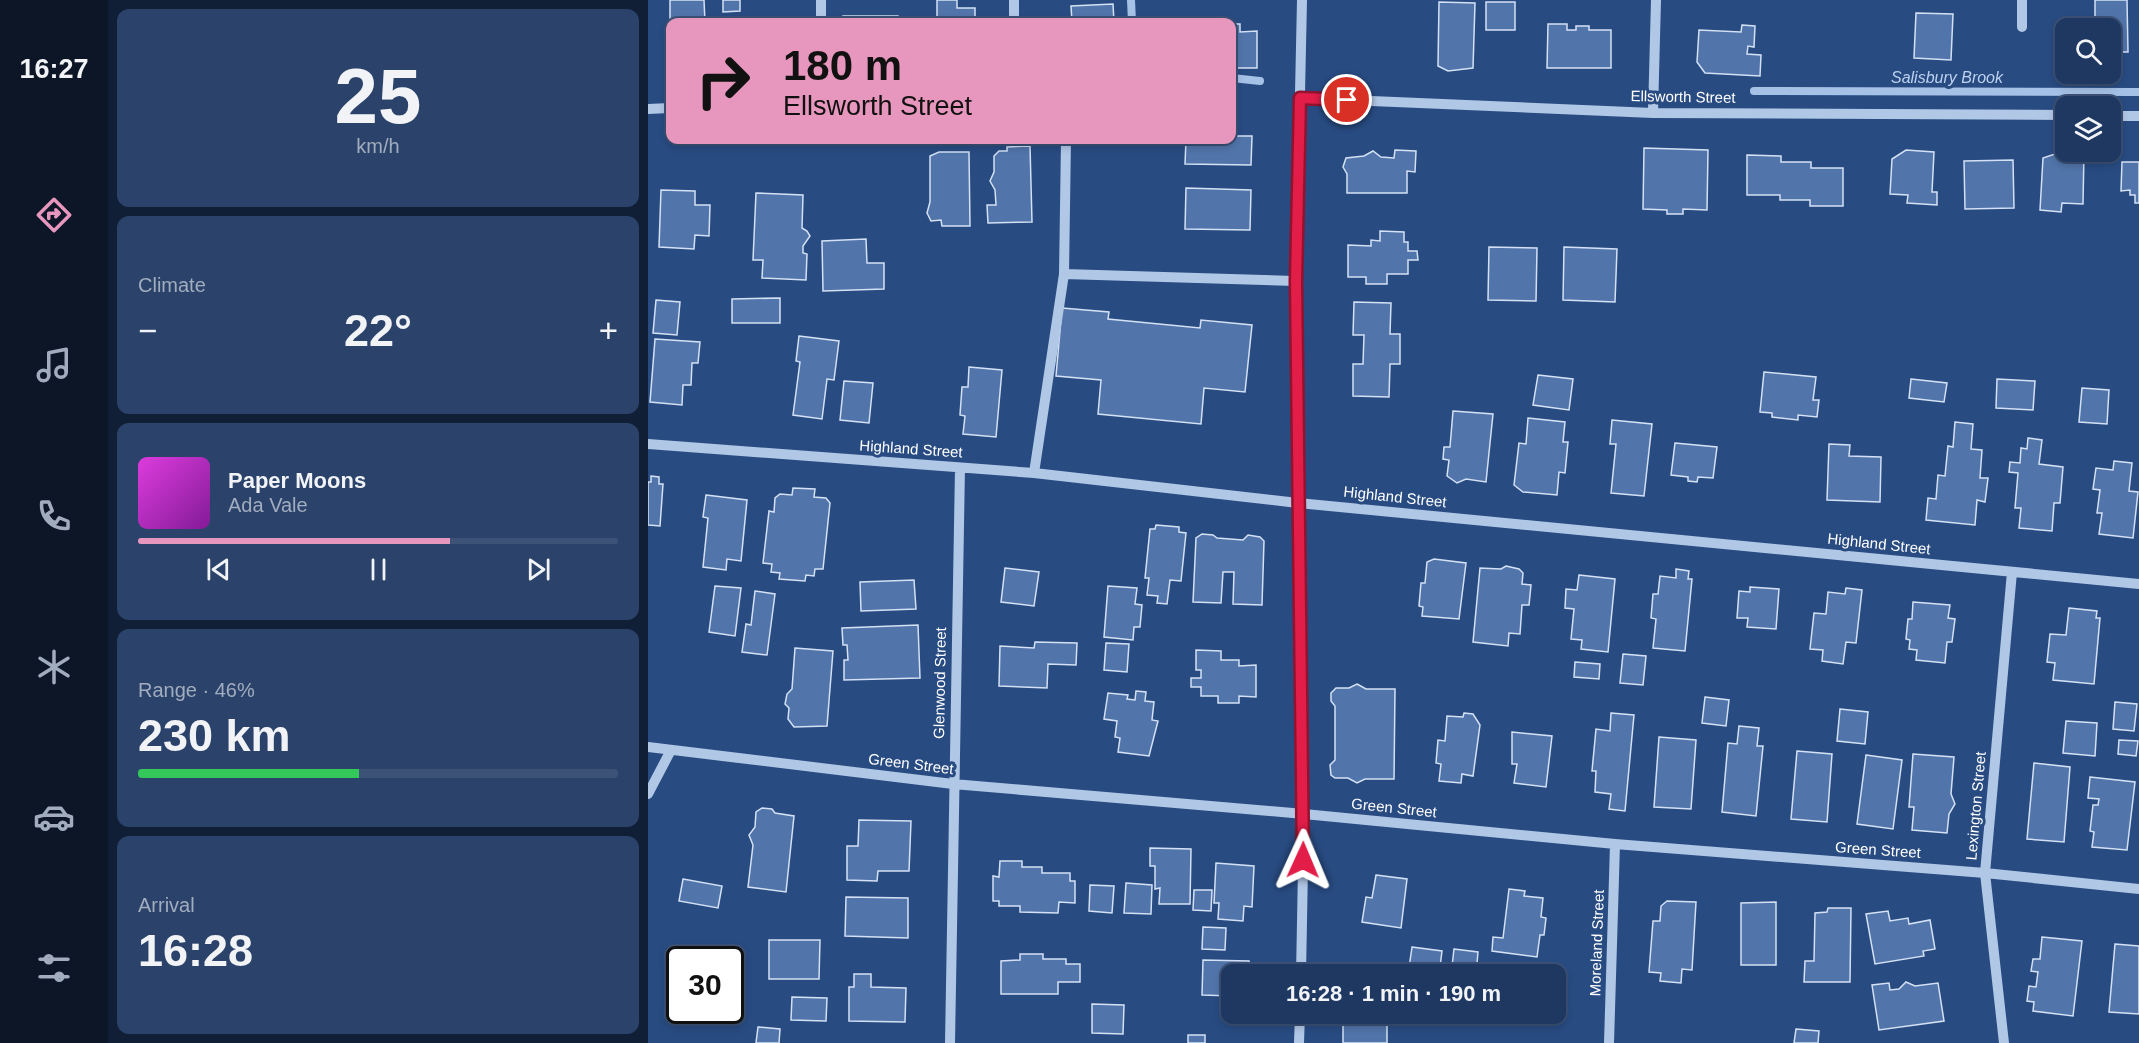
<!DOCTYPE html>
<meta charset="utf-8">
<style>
body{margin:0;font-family:Helvetica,sans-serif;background:#2b436b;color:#f1f3f6;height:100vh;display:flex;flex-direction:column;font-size:22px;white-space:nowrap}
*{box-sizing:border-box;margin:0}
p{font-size:20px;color:#a1acbe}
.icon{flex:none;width:33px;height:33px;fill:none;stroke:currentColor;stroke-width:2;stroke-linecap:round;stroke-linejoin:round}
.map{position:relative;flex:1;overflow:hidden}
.side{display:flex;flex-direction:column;gap:9px;padding:9px;background:#101f36;width:540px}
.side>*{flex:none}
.hud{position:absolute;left:18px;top:18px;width:570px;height:126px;border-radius:12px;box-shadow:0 3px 9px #0003,0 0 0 2px #3c5277;background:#e797bd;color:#111;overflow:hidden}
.fabs{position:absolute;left:1407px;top:18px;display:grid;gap:12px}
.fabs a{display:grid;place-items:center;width:66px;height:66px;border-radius:12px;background:#1e3862;box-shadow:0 3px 9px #0003,0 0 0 2px #3c5277;font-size:30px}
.speed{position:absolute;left:18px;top:946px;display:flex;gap:12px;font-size:30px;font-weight:700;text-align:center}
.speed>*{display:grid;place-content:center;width:78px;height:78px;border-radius:50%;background:#1e3862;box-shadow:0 3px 9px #0003,0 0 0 2px #3c5277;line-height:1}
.speed .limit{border:3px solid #111;border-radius:9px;background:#fff;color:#111}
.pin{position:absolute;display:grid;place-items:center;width:51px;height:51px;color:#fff;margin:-26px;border:3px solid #fff;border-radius:50%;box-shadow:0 2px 6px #0007}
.me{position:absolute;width:66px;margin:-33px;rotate:1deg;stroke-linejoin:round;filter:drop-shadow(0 0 4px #0008)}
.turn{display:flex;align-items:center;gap:21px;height:126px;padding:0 18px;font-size:27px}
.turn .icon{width:78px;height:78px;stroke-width:2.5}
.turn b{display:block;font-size:42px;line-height:51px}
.big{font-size:45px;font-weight:700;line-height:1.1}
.side .tile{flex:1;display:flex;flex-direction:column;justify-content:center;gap:9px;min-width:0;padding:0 21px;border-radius:12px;background:#2b436b}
.side .dial{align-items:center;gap:0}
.dial b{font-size:78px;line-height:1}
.song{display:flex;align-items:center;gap:18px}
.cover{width:72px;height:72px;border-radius:9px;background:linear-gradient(135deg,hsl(300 70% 55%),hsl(290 70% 35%))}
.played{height:6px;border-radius:3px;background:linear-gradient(90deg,#e797bd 65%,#3c5277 65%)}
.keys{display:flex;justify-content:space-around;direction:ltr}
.heat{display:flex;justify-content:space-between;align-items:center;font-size:33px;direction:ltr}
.charge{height:9px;border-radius:4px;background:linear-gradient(90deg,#34c759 46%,#3c5277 0)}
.trip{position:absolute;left:573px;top:964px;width:345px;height:60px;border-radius:12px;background:#1e3862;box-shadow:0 3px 9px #0003,0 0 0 2px #3c5277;font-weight:700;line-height:60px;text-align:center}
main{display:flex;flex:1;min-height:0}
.menu{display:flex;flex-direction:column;width:108px;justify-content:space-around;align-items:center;background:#0c1627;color:#a1acbe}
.menu .icon{width:42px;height:42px}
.menu .selected{color:#e797bd}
.menu b{font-size:27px;color:#f1f3f6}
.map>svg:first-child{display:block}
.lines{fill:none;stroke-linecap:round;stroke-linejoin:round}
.stream{stroke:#a6c1e6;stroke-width:8}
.building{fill:#5174aa;stroke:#d4e1f5;stroke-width:1.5}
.minor{stroke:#b1c7e6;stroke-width:10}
.route-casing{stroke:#92132f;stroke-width:15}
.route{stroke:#e11d48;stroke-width:10}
.labels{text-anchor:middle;stroke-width:6;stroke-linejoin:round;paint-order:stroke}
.street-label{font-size:15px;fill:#fff;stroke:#284b82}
.water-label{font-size:16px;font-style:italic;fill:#bcd1ee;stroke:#284b82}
</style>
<main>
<nav class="menu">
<b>16:27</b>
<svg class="icon selected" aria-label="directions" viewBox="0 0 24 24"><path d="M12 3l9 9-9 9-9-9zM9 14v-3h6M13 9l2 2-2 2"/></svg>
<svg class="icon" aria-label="music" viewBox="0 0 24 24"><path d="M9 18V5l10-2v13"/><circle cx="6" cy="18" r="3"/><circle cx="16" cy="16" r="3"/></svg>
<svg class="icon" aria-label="phone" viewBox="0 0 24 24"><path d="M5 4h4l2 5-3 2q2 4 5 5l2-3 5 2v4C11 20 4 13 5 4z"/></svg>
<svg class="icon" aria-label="climate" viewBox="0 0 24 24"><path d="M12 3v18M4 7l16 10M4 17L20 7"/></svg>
<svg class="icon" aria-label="car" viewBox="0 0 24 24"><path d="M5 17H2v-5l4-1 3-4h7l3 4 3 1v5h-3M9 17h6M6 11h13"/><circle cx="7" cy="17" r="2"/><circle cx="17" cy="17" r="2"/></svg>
<svg class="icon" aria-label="filters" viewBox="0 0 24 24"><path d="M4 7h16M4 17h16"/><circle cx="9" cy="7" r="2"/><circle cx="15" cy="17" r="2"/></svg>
</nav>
<section class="side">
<div class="tile dial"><b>25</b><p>km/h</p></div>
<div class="tile"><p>Climate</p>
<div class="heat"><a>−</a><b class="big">22°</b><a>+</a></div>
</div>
<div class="tile">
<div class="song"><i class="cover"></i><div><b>Paper Moons</b><p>Ada Vale</p></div></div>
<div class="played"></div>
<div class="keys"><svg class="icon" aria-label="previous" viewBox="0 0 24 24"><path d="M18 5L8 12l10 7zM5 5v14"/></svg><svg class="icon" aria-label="pause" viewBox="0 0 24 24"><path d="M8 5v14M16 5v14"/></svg><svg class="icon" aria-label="next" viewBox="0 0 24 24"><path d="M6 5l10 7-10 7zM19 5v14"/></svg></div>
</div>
<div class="tile"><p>Range · 46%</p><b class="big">230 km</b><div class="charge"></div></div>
<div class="tile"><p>Arrival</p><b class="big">16:28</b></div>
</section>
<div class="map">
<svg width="1491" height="1043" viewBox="0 0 1491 1043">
<rect width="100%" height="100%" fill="#284b82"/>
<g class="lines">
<path class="stream" d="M483,0L484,22
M584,78L612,81
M1106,91L1491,92"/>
</g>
<path class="building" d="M22,0H56L57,22H22V63Z
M75,0H92V11L75,12Z
M289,0H309V8H327V22H289Z
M1447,0H1479L1480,52H1462V28H1447Z
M791,2L827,3L825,68L800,71L790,66Z
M838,2H867V30H838Z
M465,4L466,22H424L423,6Z
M1268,13L1305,14L1303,60L1266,58Z
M195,16H250V22H195Z
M123,18V22H77V20Z
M584,24H592V32L609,31V68H584Z
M900,24H919V30H928V26H941V30H963V68H899Z
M1094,25L1107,26L1106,47L1100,46L1099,54L1113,55L1112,76L1057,73L1049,62L1051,30L1093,32Z
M584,136H604L603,165L537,164L538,140H584Z
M382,146L384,222L340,223L339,205H348L347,190L342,181L346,172V156L351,151H359V147Z
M996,148L1060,150L1059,210L1035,209V214H1019V210L995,209Z
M747,150L768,151L767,172L759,171V193H699V174L695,167L698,158L716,156L725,151L733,157L746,158Z
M1258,150L1286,152L1284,192H1289V205L1259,203L1260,195L1242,194L1244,159Z
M1407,151L1436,152L1435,204L1414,203L1413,212L1392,210L1395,158L1407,154Z
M291,152H321L322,226H294L293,220L283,221L279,213L282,202V156Z
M1099,155L1133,156V162H1163V168H1195V206H1162V200H1132V195H1099Z
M1365,160L1366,208L1317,209L1316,161Z
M1474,162H1491V203H1487V195H1482V190L1473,191Z
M538,188L603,190L602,230L537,229Z
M13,190L47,191V205H62L61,236L47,235L46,249L11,247Z
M108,193L155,195L154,228L159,231L162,236L155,246V253L159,254L158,280L114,278L115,260H105Z
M732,231L756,232V242H760V251H769L770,260H760V274H739V284H718V277H700V245L723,246V240L732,241Z
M218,239L219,263H236V289L175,291L174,241Z
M841,247L889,248L888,301L840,300Z
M916,247L969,249L967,302L915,300Z
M132,298V323H84V299Z
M8,300L32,302L29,335L5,333Z
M706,302L743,303L742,334H752V364H742L741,397L705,396V364H715L716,335H705Z
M414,308L461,312L460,319L552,328L553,320L604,325L597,392L556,388L553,424L450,414L453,380L408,376Z
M151,336L191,341L186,380L179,379L174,419L145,415L152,362L148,361Z
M7,339L52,342L50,363H44L43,385H35L34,405L2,402Z
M321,367L354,370L348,437L315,434L317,416L312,415L314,387H320Z
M1116,372L1168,377L1165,400H1171L1169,417L1150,415V420L1124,417V413L1112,412Z
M890,375L925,379L921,410L885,405Z
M1263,379L1299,383L1296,402L1261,398Z
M1349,379L1387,381L1385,410L1348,408Z
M196,381L225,383L221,423L192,420Z
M1434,388L1461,390L1459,424L1431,422Z
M805,411L845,414L838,482L818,479L809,483L799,476L801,460L795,459L796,447H802Z
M880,418L917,422L915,442H920L917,473L911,472L909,495L875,492L866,485L871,443L878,444Z
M964,420L1004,424L996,496L963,493L968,444H962Z
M1307,422L1325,424L1323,449L1334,450L1332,478H1340L1337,502L1329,500L1327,525L1278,520L1280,498L1288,499L1290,475L1297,476L1300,446L1305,447Z
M1380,438L1394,440L1391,464L1415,467L1412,503H1406L1404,531L1371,528L1373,508H1367L1370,473L1361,472L1362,462L1372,463L1373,448L1379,449Z
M1027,443L1069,447L1065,478L1050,477L1049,482L1040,481V477L1023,475Z
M1181,444L1202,445L1201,456L1233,457L1232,502L1179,500Z
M1466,461L1484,463L1481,491L1490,492L1485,538L1451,534L1454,513H1449L1452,490L1445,489L1448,468L1465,470Z
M3,476L11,477V484H15L12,526L0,525V482H3Z
M145,488L167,489L166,497L178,498L182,503L175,569H167L166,576L158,575L157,581L131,579L132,573L123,572L124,564L115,563L121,511L126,512L127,498L132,494L144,495Z
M58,495L99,500L93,561L79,559L78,570L55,567L60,518L55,517Z
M508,525L531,527V532L538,533L533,581L522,580L519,604L509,603L510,596L499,595L501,578H497L502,529H507Z
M554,534L565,535L569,538L595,540L600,535L612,537L616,541L614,605L585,604L586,572H575L573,603L545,602L548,538Z
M786,559L818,563L811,619L774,616L775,607L771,606L773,583H777L779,562Z
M858,566L871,569L875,573L874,584L883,585L881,605H874L872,634L861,633L860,646L825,642L832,568L853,569Z
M357,568L391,572L386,606L353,602Z
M1028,569L1041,571L1040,579H1044L1037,651L1005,648L1008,619L1003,618L1005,594H1010L1012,576L1028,578Z
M931,575L967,579L960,652L933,649L934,640L923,639L926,609L917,608L918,589L929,590Z
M266,580L268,609L213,611L212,582Z
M67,586L93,588L87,636L61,632Z
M460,586L489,588L487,604L494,605L492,627H486L485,640L456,637Z
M1102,587L1131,589L1128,629L1099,627L1100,618H1089L1091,591L1102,592Z
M1198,588L1214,590L1208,643L1198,642L1195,664L1174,661L1175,650L1162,649L1166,613L1178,614L1180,592L1197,594Z
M107,591L127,594L119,655L94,652L98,624L103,625Z
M1265,602L1302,605L1300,618L1307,619L1304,642H1299L1297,663L1268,660L1269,650L1261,649L1262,640L1258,639L1260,619H1264Z
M1421,608L1449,611L1448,618H1452L1446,684L1405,680L1407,663L1399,662L1402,634L1418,635Z
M270,625L272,678L196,680V660H200L199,645H195L194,628Z
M387,642L429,643L428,665L400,664L399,688L351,686L352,646L386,648Z
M458,643L481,644L479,672L456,670Z
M147,648L185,651L179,726L146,727L140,719L141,708L137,704L139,694L144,689Z
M548,650L573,651V660H591V666L608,665V697L591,696V703H570V696H553V687H543V678H553V670H548Z
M975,654L998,656L995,685L972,683Z
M927,662L952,664L951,679L926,677Z
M709,684L718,689H747L746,779H717L709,783L700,778H687L683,775L682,765L687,760V706L683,701V693L688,688H701Z
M488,691L498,692L497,701L506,702L504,720L510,721L501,756L470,752L472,738L467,737L469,721L456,719L460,693L480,695L479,699L487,700Z
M1057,697L1081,700L1078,726L1054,723Z
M1467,702L1489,704L1486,731L1465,729Z
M1192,709L1220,712L1217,744L1189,741Z
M816,713L825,714L832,725L825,776L814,774L813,783L791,781L793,764L788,763L790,740L797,741L799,716L815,717Z
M963,713L986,715L977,811L961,809L963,794L947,792L948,771H944L948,729L962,731Z
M1418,721L1449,723L1447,756L1415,753Z
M1091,726L1111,728L1109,746H1115L1108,816L1074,812L1080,743L1089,744Z
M864,732L904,736L898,787L866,783L869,764H864Z
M1011,737L1048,740L1043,809L1006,807Z
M1471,740L1490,741L1488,756L1470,754Z
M1149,751L1184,754L1179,822L1143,819Z
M1265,754L1306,757L1303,794L1307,804L1301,814L1299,833L1264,830L1266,807H1261Z
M1218,755L1254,760L1245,829L1209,824Z
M1386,763L1422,767L1416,842L1379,839Z
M1442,777L1487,782L1479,850L1444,847L1446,832L1442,831L1445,805H1450L1451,799L1440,798Z
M114,808L124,809L127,813L146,816L138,892L100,887L105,845L101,835L107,827L108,812Z
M211,820L263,821L261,871H230L229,881L199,880V846H210Z
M502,848L543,849L542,904H511L512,888L507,889V866H502Z
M352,861H374V867H394V873H422V881H427V903L411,902L410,913L372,912V906H351V901H345V876L351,877Z
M568,863L606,866L604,907L596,906L595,921L570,919L571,903H566Z
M728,875L759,879L753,928L714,922L718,897L724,898Z
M35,879L74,886L70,908L31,901Z
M478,883L504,885L503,914L476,913Z
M442,885L466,886L464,913L441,911Z
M861,889L877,891L876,896L895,898L893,917L898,918L896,935H892L889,957L844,951L845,937L855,938Z
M546,890H564L563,911L545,910Z
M198,897L260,898V938L197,936Z
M1019,901L1048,902L1044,970L1034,969L1033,983L1012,981L1013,973L1001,972L1005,921H1012L1013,906Z
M1128,902V965H1093V903Z
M1180,908H1203L1202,982H1156L1157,961H1166L1167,913L1179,912Z
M1240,911L1242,921L1260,918L1261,924L1282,920L1287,949L1275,951L1276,956L1227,964L1218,914Z
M555,927L578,928L577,950L554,949Z
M1394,937L1434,941L1425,1016L1385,1011L1386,1002L1379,1001L1381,986L1388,987L1390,972L1383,971L1385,959H1392Z
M121,940H172L171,979H121Z
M1467,944L1491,946V1014L1461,1012Z
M764,947L794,951L791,975H760Z
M806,949L830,952L828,975H803Z
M372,954H395V959H418V964H432V982H410V994H353V961L372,960Z
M555,960L601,961V975H584V996L554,995Z
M206,974H223V987L258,988L257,1022L201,1021V987H206Z
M1258,982L1267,986L1290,983L1296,1021L1231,1030L1224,985L1241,983L1242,990L1251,989Z
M144,997L179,998L178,1021L143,1020Z
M444,1004L476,1005L475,1034L444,1033Z
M695,1014L739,1016V1043H695Z
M110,1027L132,1029L131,1043H108Z
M1148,1029L1171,1031L1170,1043H1146Z
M540,1035H557V1043H540Z"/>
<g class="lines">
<path class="minor" d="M173,0V22
M366,22V0
M1374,27V0
M652,98L1005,113L1418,115
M0,109L22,108
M1005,113L1008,0
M1462,116H1491
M418,140L416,274L648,281
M0,444L386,473L650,503L1491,584
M386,473L416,274
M0,747L305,784L656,814L967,844L1337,873L1491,889
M0,794L23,750
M653,975L656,814L648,281L654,0
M302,1043L312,468
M651,1043L652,1014
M961,1043L967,844
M1356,1043L1337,873L1364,572"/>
</g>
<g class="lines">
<g class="route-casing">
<path id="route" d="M655,860L648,281L652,98L699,100"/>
</g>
<use href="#route" class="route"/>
</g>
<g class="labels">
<g class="street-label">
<text transform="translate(1035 97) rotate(1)" y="5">Ellsworth Street</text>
<text transform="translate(263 449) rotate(4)" y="5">Highland Street</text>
<text transform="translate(747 497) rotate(6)" y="5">Highland Street</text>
<text transform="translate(1231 544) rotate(6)" y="5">Highland Street</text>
<text transform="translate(292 683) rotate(-89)" y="5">Glenwood Street</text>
<text transform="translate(263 764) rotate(7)" y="5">Green Street</text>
<text transform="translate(1328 806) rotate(-85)" y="5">Lexington Street</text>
<text transform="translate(746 808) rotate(6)" y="5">Green Street</text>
<text transform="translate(1230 850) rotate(4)" y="5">Green Street</text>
<text transform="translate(949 943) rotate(-88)" y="5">Moreland Street</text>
</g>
<g class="water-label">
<text x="1299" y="83">Salisbury Brook</text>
</g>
</g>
</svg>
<div class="fabs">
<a><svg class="icon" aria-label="search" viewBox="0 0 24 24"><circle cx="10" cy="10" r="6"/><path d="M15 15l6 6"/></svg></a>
<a><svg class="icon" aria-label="layers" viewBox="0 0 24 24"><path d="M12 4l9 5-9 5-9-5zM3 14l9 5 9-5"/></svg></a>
</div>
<div class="speed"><div class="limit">30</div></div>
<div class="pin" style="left:699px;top:100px;background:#d93025"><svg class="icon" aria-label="arrive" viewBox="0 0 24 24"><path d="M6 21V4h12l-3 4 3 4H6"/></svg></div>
<svg class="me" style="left:655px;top:860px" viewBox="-20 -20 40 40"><path d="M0-17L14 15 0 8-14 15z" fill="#e11d48" stroke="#fff" stroke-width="4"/></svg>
<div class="trip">16:28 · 1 min · 190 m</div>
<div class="hud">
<div class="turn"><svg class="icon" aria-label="right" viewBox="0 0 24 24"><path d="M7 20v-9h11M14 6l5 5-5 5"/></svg><div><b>180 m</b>Ellsworth Street</div></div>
</div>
</div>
</main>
